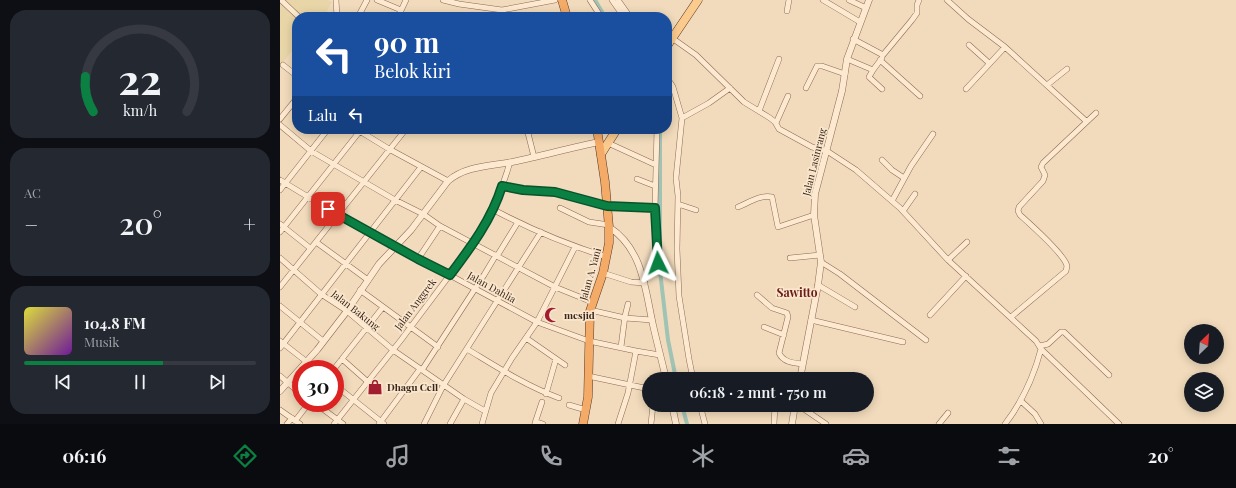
<!DOCTYPE html>
<html lang="id">
<meta charset="utf-8">
<style>
body{margin:0;font-family:"Playfair Display",serif;background:#242831;color:#f1f3f6;height:100vh;display:flex;flex-direction:column;font-size:15px;white-space:nowrap}
*{box-sizing:border-box;margin:0}
p{font-size:13px;color:#9ea1a6}
.icon{flex:none;width:22px;height:22px;fill:none;stroke:currentColor;stroke-width:2;stroke-linecap:round;stroke-linejoin:round}
.map{position:relative;flex:1;overflow:hidden}
.panel{display:flex;flex-direction:column;gap:10px;padding:10px;background:#0d0f14;width:280px}
.panel>*{flex:none}
.top-card{position:absolute;left:12px;top:12px;width:380px;height:122px;border-radius:16px;box-shadow:0 2px 10px #0003;background:#1a4fa0;color:#fff;overflow:hidden}
.needle{width:26px;rotate:25deg}
.controls{position:absolute;left:904px;top:324px;display:grid;gap:8px}
.controls a{display:grid;place-items:center;width:40px;height:40px;border-radius:50%;background:#171b24;box-shadow:0 2px 10px #0003;font-size:20px}
.speed{position:absolute;left:12px;top:360px;display:flex;gap:8px;font-size:20px;font-weight:700;text-align:center}
.speed>*{display:grid;place-content:center;width:52px;height:52px;border-radius:50%;background:#171b24;box-shadow:0 2px 10px #0003;line-height:1}
.speed .limit{border:6px solid #d22;background:#fff;color:#111}
.pin{position:absolute;display:grid;place-items:center;width:34px;height:34px;color:#fff;margin:-17px;border-radius:8px;box-shadow:0 2px 6px #0006}
.me{position:absolute;width:44px;margin:-22px;rotate:357deg;stroke-linejoin:round;filter:drop-shadow(0 0 3px #0008)}
.turn{display:flex;align-items:center;gap:14px;height:84px;padding:0 16px;font-size:18px}
.turn .icon{width:52px;height:52px;stroke-width:2.5}
.turn b{display:block;font-size:28px;line-height:34px}
.then{display:flex;align-items:center;height:38px;padding:0 16px;background:#0003;gap:8px;font-size:15px}
.big{font-size:30px;font-weight:600;line-height:1.1}
.panel .tile{flex:1;display:flex;flex-direction:column;justify-content:center;gap:6px;min-width:0;padding:0 14px;border-radius:16px;background:#242831}
.panel .dial{align-items:center;gap:0}
.dial svg{height:104px;overflow:visible;fill:none;stroke:#363941;stroke-width:7;stroke-linecap:round;text-anchor:middle}
.dial text{fill:#f1f3f6;stroke:none}
.song{display:flex;align-items:center;gap:12px}
.cover{width:48px;height:48px;border-radius:6px;background:linear-gradient(135deg,hsl(60 70% 55%),hsl(280 70% 35%))}
.played{height:4px;border-radius:2px;background:linear-gradient(90deg,#0b8043 60%,#363941 60%)}
.keys{display:flex;justify-content:space-around;direction:ltr}
.heat{display:flex;justify-content:space-between;align-items:center;font-size:22px;direction:ltr}
.trip{position:absolute;left:362px;top:372px;width:232px;height:40px;border-radius:20px;background:#171b24;box-shadow:0 2px 10px #0003;font-weight:600;line-height:40px;text-align:center}
.tab-bar{display:flex;height:64px;justify-content:space-around;align-items:center;background:#090b0e;color:#9ea1a6}
.tab-bar .icon{width:28px;height:28px}
.tab-bar .selected{color:#0b8043}
.tab-bar b{font-size:18px;color:#f1f3f6}
main{display:flex;flex:1;min-height:0}
.map>svg:first-child{display:block}
.farmland{fill:#e9d6a8}
.lines{fill:none;stroke-linecap:round;stroke-linejoin:round}
.canal{stroke:#a0c3b4;stroke-width:4}
.minor-casing{stroke:#8c6a54;stroke-width:6}
.tertiary-casing{stroke:#8c6a54;stroke-width:7}
.primary-casing{stroke:#593929;stroke-width:9}
.trunk-casing{stroke:#593929;stroke-width:9}
.minor{stroke:#fde9d0;stroke-width:5}
.tertiary{stroke:#fde9d0;stroke-width:6}
.primary{stroke:#fbcb8e;stroke-width:8}
.trunk{stroke:#f4ab68;stroke-width:8}
.route-casing{stroke:#07532c;stroke-width:10}
.route{stroke:#0b8043;stroke-width:7}
.labels{text-anchor:middle;stroke-width:3.5;stroke-linejoin:round;paint-order:stroke}
.street-label{font-size:10px;fill:#39251a;stroke:#f9e6cc}
.poi-label{font-size:10px;font-weight:bold;fill:#39251a;stroke:#f9e6cc;text-anchor:start}
.quarter-label{font-size:12px;font-weight:bold;fill:#6b1b15;stroke:#f9e6cc}
</style>
<main>
<section class="panel">
<div class="tile dial"><svg viewBox="0 0 100 80">
<path d="M14 69A42 42 0 1 1 86 69"/>
<path d="M14 69A42 42 0 0 1 8 42" stroke="#0b8043"/>
<text x="50" y="56" font-size="32" font-weight="700">22</text>
<text x="50" y="72" font-size="11">km/h</text>
</svg></div>
<div class="tile"><p>AC</p>
<div class="heat"><a>−</a><b class="big">20°</b><a>+</a></div>
</div>
<div class="tile">
<div class="song"><i class="cover"></i><div><b>104.8 FM</b><p>Musik</p></div></div>
<div class="played"></div>
<div class="keys"><svg class="icon" aria-label="previous" viewBox="0 0 24 24"><path d="M18 5L8 12l10 7zM5 5v14"/></svg><svg class="icon" aria-label="pause" viewBox="0 0 24 24"><path d="M8 5v14M16 5v14"/></svg><svg class="icon" aria-label="next" viewBox="0 0 24 24"><path d="M6 5l10 7-10 7zM19 5v14"/></svg></div>
</div>
</section>
<div class="map">
<svg width="956" height="424" viewBox="0 0 956 424">
<rect width="100%" height="100%" fill="#f2dbbc"/>
<path class="farmland" d="M0,0H48L52,2L44,17H17V47L16,46L0,66Z"/>
<g class="lines">
<path class="canal" d="M315,0L325,17
M380,129V271L388,340L396,379
M402,405L407,424"/>
<g class="minor-casing">
<path id="minor" d="M1,0L19,17
M56,0L57,17
M97,0L121,10
M163,0L179,4L222,10L275,0
M310,0L321,17
M332,0L344,17
M338,0L350,17
M543,0L580,22
M569,0L586,8
M667,0L688,19L725,47L806,121
M507,11L509,0
M78,17L87,0
M118,17L126,0
M222,17V10
M392,38L416,55L464,102L490,118L495,122L499,129L532,147L547,151L576,170L620,208L668,260L756,341L761,349C754,376 742,402 725,424
M573,39L603,55L632,20L637,13V5L639,0
M689,45L709,63
M567,59L593,70L602,58
M600,60L640,96
M3,65L17,76
M593,70L589,77L602,89
M387,78L393,87L402,118L396,178L398,196L397,249L399,296L409,359L413,379
M767,85L787,69
M526,88L537,66H542L565,74
M686,89L725,47
M479,111L499,59
M402,118L429,103L450,88
M0,119L17,98
M496,123L508,96
M0,125L31,151L115,200L143,214L160,226L275,287L312,302
M247,129L254,157
M377,129L375,208L378,263
M78,130L109,149L168,181
M328,143L376,165
M602,160L612,170L624,178
M357,179L375,186
M0,180L58,215L257,322L309,341L356,351
M222,186L243,190L275,192L327,206L375,208
M0,190L48,129
M612,201L631,166L653,134
M398,204L416,210
M458,207C468,203 481,194 492,197L498,227L534,215
M280,208L309,222L329,225
M214,210C250,229 288,245 327,257
M623,211L635,194
M0,224L30,248
M0,232L80,131
M36,242L88,280
M217,256L238,222
M0,258L41,294L67,311L113,350L184,399L205,411
M510,258L540,255
M138,259L160,226
M668,260L687,242
M541,262L560,274L646,340
M323,273L351,282L365,283
M538,285L575,307
M0,287L126,129
M80,290L158,347
M477,295L492,308L507,313L508,317L499,353C503,362 513,363 522,364
M0,306L43,341
M310,310L345,318L372,320
M650,315L686,276
M731,317L786,271L787,266C785,255 750,224 740,215L738,211L739,207L763,181L765,175L761,167L763,163L816,113
M531,320L623,342
M484,327L504,335
M246,338L285,365
M0,341L36,369
M760,346L768,344L781,332H784L829,375
M341,347L345,316L348,304
M0,348L141,167
M187,349C217,367 246,386 279,398
M761,349L839,424
M62,359L88,382
M54,369L103,307
M142,370L204,275L216,255
M0,376L21,394
M308,376L369,389
M55,385L104,424
M266,394L276,359
M741,401L755,414L761,424
M35,403L63,424
M289,405L306,410
M420,405L425,424
M518,405L546,424
M0,410L20,424
M15,421L29,403
M255,423L262,402
M7,424L12,418
M54,424L121,340L193,244L214,210L227,172L230,162
M99,424L140,369
M144,424L163,386L261,232
M170,424L184,399
M202,424L211,393L232,358L257,322L295,247
M255,424L257,422L263,424
M338,424L348,393L356,351L380,355
M371,424L373,405
M494,424L495,405
M659,424L668,413"/>
</g>
<g class="tertiary-casing">
<path id="tertiary" d="M329,227C363,249 365,289 373,325C377,343 382,361 386,379
M520,379L538,285L541,262L534,215L535,194L562,91L567,59L589,0
M0,391L37,350L67,311L99,264L131,230L168,181C185,166 210,166 232,162C261,156 290,148 319,142
M392,405L396,424
M512,424L515,405"/>
</g>
<g class="primary-casing">
<path id="primary" d="M387,46L418,0
M321,154L337,129"/>
</g>
<g class="trunk-casing">
<path id="trunk" d="M282,0L287,17
M303,424L308,397L310,311L323,273L329,243V227L325,182L317,129"/>
</g>
<use href="#minor" class="minor"/>
<use href="#tertiary" class="tertiary"/>
<use href="#primary" class="primary"/>
<use href="#trunk" class="trunk"/>
</g>
<g class="lines">
<g class="route-casing">
<path id="route" d="M48,209L138,259L170,275C191,247 212,219 222,186L243,190L275,192L327,206L375,208L378,263"/>
</g>
<use href="#route" class="route"/>
</g>
<defs>
<g id="mosque-bare" transform="scale(1.2)"><path d="M3.5-4.9A6 6 0 1 0 3.5 4.9A5 5 0 1 1 3.5-4.9Z" fill="#a11d2f" stroke="#f9e6cc" stroke-width="2.5" paint-order="stroke"/></g>
<g id="shop-bare" transform="scale(1.2)"><path d="M-5-2.5h2.3a2.7 3.5 0 0 1 5.4 0H5L5.5 6h-11ZM-1.5-2.5h3a1.5 2.3 0 0 0-3 0Z" fill="#a11d2f" stroke="#f9e6cc" stroke-width="2.5" paint-order="stroke"/></g>
</defs>
<g fill-rule="evenodd">
<use href="#mosque-bare" x="272" y="315"/>
<use href="#shop-bare" x="95" y="387"/>
</g>
<g class="labels">
<g class="street-label">
<text transform="translate(534 162) rotate(-76)" y="4">Jalan Lasinrang</text>
<text transform="translate(310 274) rotate(-74)" y="4">Jalan A. Yani</text>
<text transform="translate(212 287) rotate(29)" y="4">Jalan Dahlia</text>
<text transform="translate(135 304) rotate(-53)" y="4">Jalan Anggrek</text>
<text transform="translate(76 310) rotate(38)" y="4">Jalan Bakung</text>
</g>
<g class="poi-label">
<text x="284" y="319">mesjid</text>
<text x="107" y="391">Dhagu Cell</text>
</g>
<g class="quarter-label">
<text x="517" y="297">Sawitto</text>
</g>
</g>
</svg>
<div class="controls">
<a><svg class="needle" viewBox="-14 -14 28 28"><path d="M0-13l5 13h-10z" fill="#e53935"/><path d="M0 13l5-13h-10z" fill="#9ea1a6"/></svg></a>
<a><svg class="icon" aria-label="layers" viewBox="0 0 24 24"><path d="M12 4l9 5-9 5-9-5zM3 14l9 5 9-5"/></svg></a>
</div>
<div class="speed"><div class="limit">30</div></div>
<div class="pin" style="left:48px;top:209px;background:#d93025"><svg class="icon" aria-label="arrive" viewBox="0 0 24 24"><path d="M6 21V4h12l-3 4 3 4H6"/></svg></div>
<svg class="me" style="left:378px;top:263px" viewBox="-20 -20 40 40"><path d="M0-17L14 15 0 8-14 15z" fill="#0b8043" stroke="#fff" stroke-width="4"/></svg>
<div class="trip">06:18 · 2 mnt · 750 m</div>
<div class="top-card">
<div class="turn"><svg class="icon" aria-label="left" viewBox="0 0 24 24"><path d="M17 20v-9H6M10 6l-5 5 5 5"/></svg><div><b>90 m</b>Belok kiri</div></div>
<div class="then">Lalu<svg class="icon" aria-label="left" viewBox="0 0 24 24"><path d="M17 20v-9H6M10 6l-5 5 5 5"/></svg></div>
</div>
</div>
</main>
<nav class="tab-bar">
<b>06:16</b>
<svg class="icon selected" aria-label="directions" viewBox="0 0 24 24"><path d="M12 3l9 9-9 9-9-9zM9 14v-3h6M13 9l2 2-2 2"/></svg>
<svg class="icon" aria-label="music" viewBox="0 0 24 24"><path d="M9 18V5l10-2v13"/><circle cx="6" cy="18" r="3"/><circle cx="16" cy="16" r="3"/></svg>
<svg class="icon" aria-label="phone" viewBox="0 0 24 24"><path d="M5 4h4l2 5-3 2q2 4 5 5l2-3 5 2v4C11 20 4 13 5 4z"/></svg>
<svg class="icon" aria-label="climate" viewBox="0 0 24 24"><path d="M12 3v18M4 7l16 10M4 17L20 7"/></svg>
<svg class="icon" aria-label="car" viewBox="0 0 24 24"><path d="M5 17H2v-5l4-1 3-4h7l3 4 3 1v5h-3M9 17h6M6 11h13"/><circle cx="7" cy="17" r="2"/><circle cx="17" cy="17" r="2"/></svg>
<svg class="icon" aria-label="filters" viewBox="0 0 24 24"><path d="M4 7h16M4 17h16"/><circle cx="9" cy="7" r="2"/><circle cx="15" cy="17" r="2"/></svg>
<b>20°</b>
</nav>
